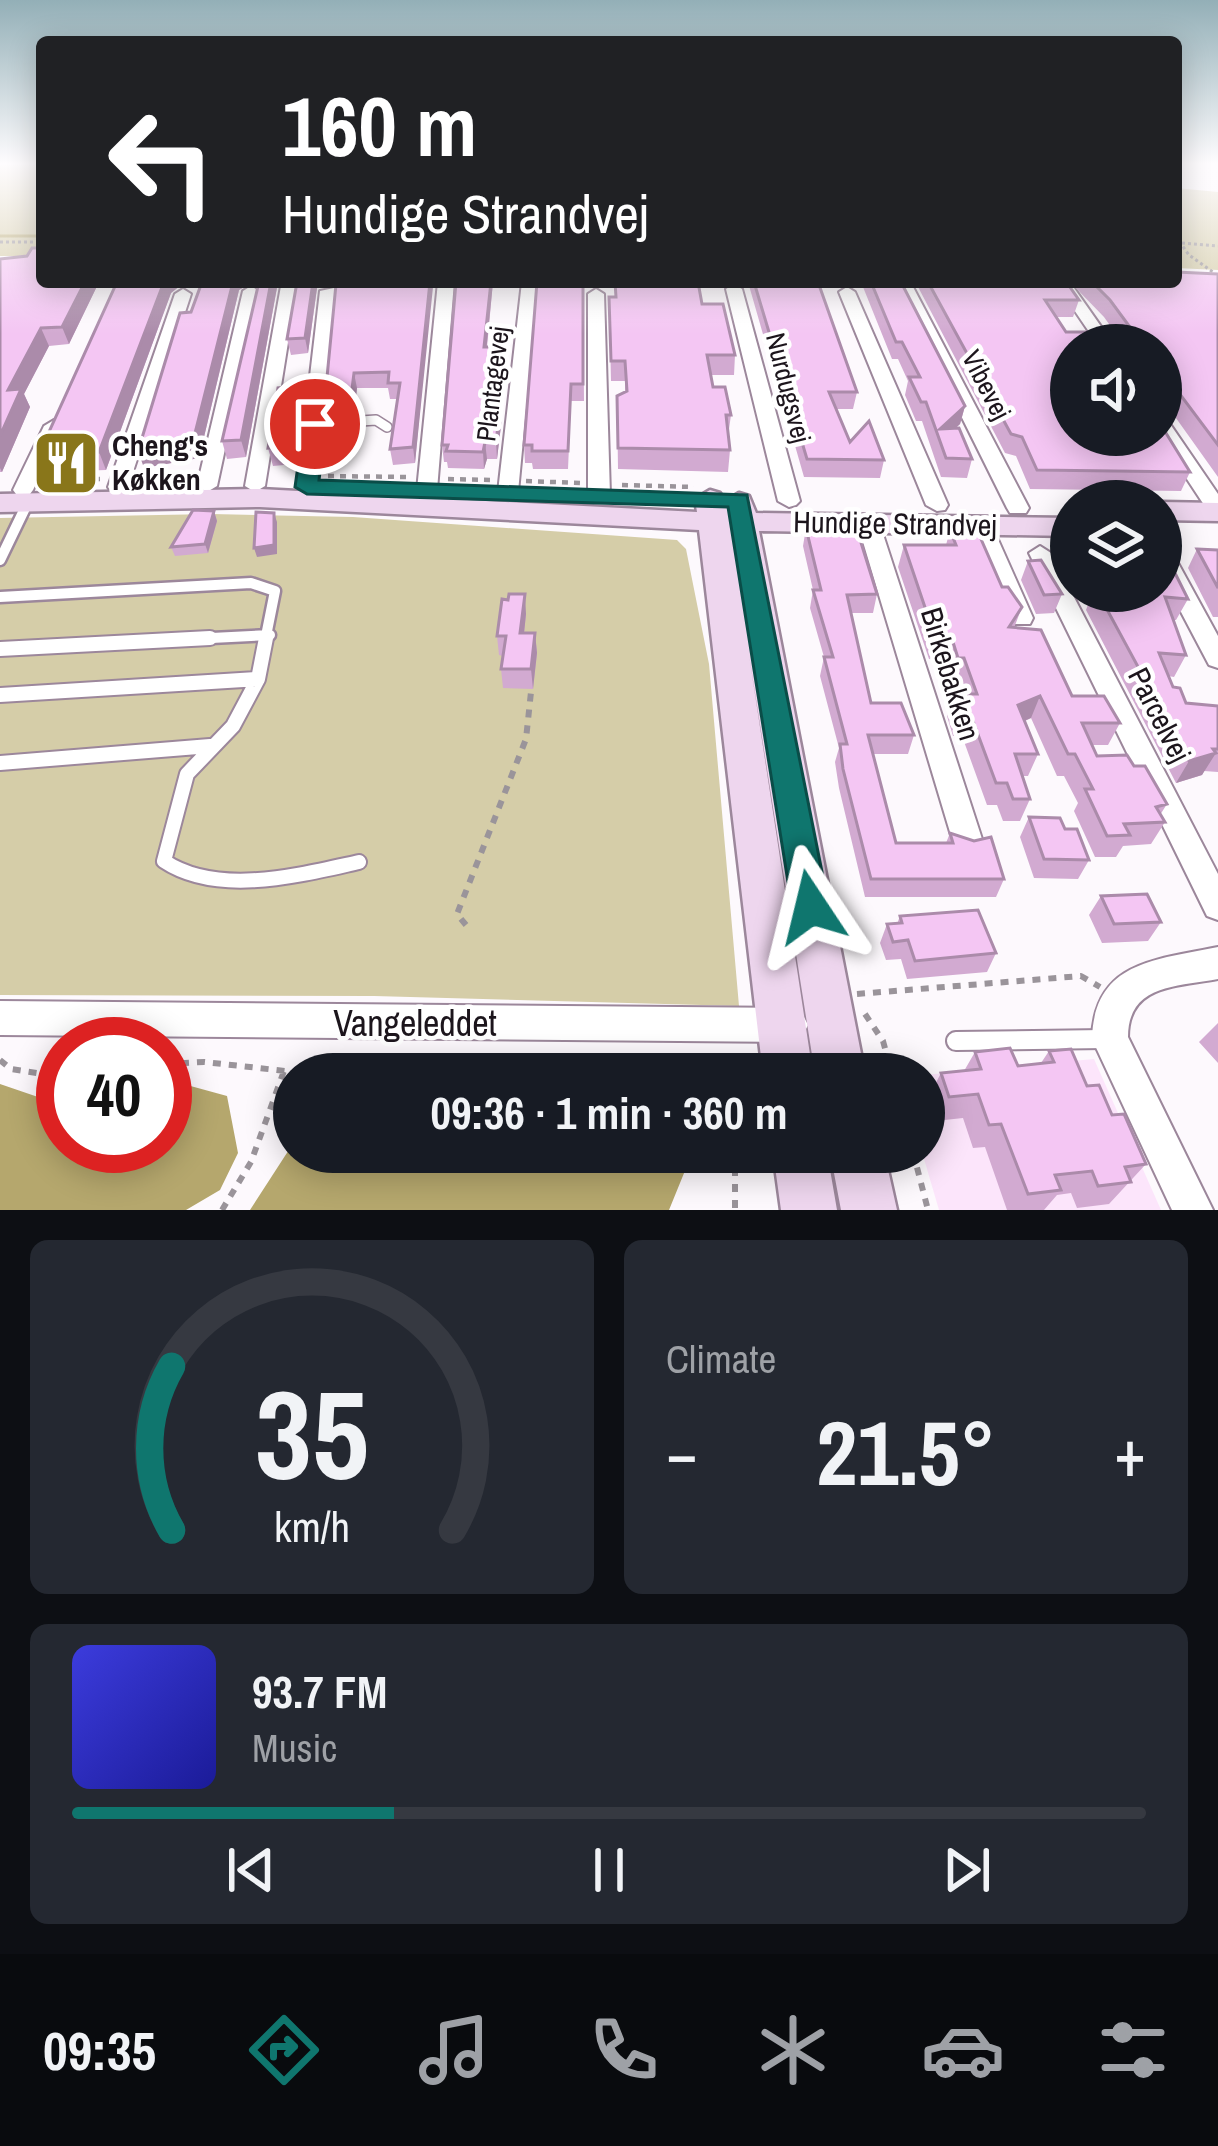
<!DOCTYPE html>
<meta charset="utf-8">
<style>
body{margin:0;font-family:"Archivo Narrow",sans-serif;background:#242831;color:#f1f3f6;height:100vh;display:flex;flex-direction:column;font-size:45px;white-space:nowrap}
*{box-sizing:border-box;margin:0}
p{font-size:39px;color:#9ea1a6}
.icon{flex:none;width:66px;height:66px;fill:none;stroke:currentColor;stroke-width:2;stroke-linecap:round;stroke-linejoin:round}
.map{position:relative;height:1210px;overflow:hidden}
.side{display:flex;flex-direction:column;gap:30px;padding:30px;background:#0d0f14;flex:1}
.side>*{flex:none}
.top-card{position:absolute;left:36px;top:36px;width:1146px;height:252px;border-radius:12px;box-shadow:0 6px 30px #0003;background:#202124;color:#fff;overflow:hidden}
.controls{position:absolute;left:1050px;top:324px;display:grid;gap:24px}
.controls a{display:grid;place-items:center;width:132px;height:132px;border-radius:50%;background:#171b24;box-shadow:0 6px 30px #0003;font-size:60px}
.speed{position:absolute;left:36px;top:1017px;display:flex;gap:24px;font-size:60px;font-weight:700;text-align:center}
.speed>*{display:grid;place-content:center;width:156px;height:156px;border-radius:50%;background:#171b24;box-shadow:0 6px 30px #0003;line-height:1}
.speed .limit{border:18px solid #d22;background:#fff;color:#111}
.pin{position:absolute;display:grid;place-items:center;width:102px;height:102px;color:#fff;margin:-51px;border:6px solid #fff;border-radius:50%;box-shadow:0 3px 12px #0007}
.me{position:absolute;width:132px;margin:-66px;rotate:350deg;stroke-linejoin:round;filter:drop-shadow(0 0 9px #0008)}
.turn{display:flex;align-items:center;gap:42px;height:252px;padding:0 48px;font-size:54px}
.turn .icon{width:156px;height:156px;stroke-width:2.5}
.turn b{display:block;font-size:84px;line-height:102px}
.big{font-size:90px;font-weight:700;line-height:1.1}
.side .widget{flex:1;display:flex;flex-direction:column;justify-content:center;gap:18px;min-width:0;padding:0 42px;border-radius:18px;background:#242831}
.side .dial{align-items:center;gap:0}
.dial svg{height:312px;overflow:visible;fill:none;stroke:#363941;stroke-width:7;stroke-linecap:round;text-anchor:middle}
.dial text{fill:#f1f3f6;stroke:none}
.song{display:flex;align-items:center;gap:36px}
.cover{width:144px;height:144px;border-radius:18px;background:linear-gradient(135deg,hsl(240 70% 55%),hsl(240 70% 35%))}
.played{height:12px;border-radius:6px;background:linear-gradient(90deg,#0f766e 30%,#363941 30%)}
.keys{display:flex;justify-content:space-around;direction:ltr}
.heat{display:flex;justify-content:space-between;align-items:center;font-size:66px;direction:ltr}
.side .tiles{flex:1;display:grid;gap:30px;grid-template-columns:1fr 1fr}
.widget:last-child{grid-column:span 2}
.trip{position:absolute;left:273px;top:1053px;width:672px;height:120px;border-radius:60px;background:#171b24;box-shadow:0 6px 30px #0003;font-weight:700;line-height:120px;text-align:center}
.menu{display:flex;height:192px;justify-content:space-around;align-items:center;background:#090b0e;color:#9ea1a6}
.menu .icon{width:84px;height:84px}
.menu .on{color:#0f766e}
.menu b{font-size:54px;color:#f1f3f6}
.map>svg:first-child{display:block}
.built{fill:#fce5fb}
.green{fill:#d5cda8}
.water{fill:#b5a76d}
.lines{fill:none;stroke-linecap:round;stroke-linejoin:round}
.stream{stroke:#b5a76d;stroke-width:3}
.lane-far3-casing{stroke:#9c879b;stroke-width:12}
.lane-far2-casing{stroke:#9c879b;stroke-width:15}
.lane-far1-casing{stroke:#9c879b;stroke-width:18}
.lane-casing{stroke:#9c879b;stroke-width:22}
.street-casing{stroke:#9c879b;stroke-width:4}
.secondary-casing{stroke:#9c879b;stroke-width:5}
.path-far2{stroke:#9a949a;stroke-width:3;stroke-dasharray:3 3;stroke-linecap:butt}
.path-far1{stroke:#9a949a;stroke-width:4.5;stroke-dasharray:6 6;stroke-linecap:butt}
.path{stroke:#9a949a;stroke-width:6;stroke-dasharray:8 8;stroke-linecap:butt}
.lane-far3{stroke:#fff;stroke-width:9}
.lane-far2{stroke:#fff;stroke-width:10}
.lane-far1{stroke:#fff;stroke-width:14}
.lane{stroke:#fff;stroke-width:18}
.street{fill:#fff;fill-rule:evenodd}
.secondary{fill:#eed6ee;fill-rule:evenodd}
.wall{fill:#d2aad1}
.shaded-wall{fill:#ab8baa}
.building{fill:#f4c6f3;stroke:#ab8baa;stroke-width:3}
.route{fill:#0f766e;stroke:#0a4d48;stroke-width:3}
.labels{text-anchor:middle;stroke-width:9;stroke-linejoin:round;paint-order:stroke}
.far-street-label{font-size:27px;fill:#1c151c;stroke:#fff}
.poi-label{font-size:30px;font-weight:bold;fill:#1c151c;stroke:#fff;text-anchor:start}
.street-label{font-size:30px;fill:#1c151c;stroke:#fff}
.near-street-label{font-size:36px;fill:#1c151c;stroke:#fff}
</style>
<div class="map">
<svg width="1218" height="1210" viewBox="0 0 1218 1210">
<rect width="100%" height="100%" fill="#fdf9fd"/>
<path class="built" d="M1094,1059L1161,1210H939L922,1152L924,1075Z"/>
<path class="green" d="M0,165H42V256H0Z
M1176,188L1218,192V270L1176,268Z
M212,514L353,517L677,540L686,549L709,664L739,1006L374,996L0,995V518Z"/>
<path class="water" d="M165,1079L227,1096L238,1153L220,1190L186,1210H0V1084L38,1097L63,1091V1146H165Z
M294,1142V1152H690L691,1156L669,1210H250Z"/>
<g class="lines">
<path class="stream" d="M0,236H42"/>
<g class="lane-far3-casing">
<path id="lane-far3" d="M315,424L376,420L387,427"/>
</g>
<g class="lane-far2-casing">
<path id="lane-far2" d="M0,560L28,502
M0,597L251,583L275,591L265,641
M152,641L270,635"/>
</g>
<g class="lane-far1-casing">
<path id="lane-far1" d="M266,638L258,679L233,726L187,774L164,861C218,897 300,875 359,862
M0,649L210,638
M0,695L258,679
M0,763L210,746"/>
</g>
<g class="lane-casing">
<path id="lane" d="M956,1041L1104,1039"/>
</g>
<g class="street-casing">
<path id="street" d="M291,282L297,286L265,486L255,492L245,486L281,286Z
M438,282H454L437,490L427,496L417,490Z
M522,282H538L518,492L508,498L498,492Z
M357,283L365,288L362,291L335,295L317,487L314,491H300L297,487L320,291Z
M734,284L742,289L800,501L796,505L789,507L778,501L726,289Z
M900,284L913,287L1029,508L1026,513H1010L1007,508L897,287Z
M1053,285L1074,288L1114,345H1098L1064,295L1048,293L1045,290Z
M251,286L259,291L217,486L207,492L197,486L243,291Z
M847,287L855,292L948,505L945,510L937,511L926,505L839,292Z
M183,289L191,294L128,487L125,491H111L108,487L175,294Z
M596,289L604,294L610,495L599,501L588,495V294Z
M1161,419L1168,421L1218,494V515L1210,514L1158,435Z
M54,420L64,426L33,490L30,494H16L13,490L44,426Z
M869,518L880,525L983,842L979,851L968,855L957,851L953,842L858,525Z
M981,519L992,526L1033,618L1030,624H1012L1009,618L970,526Z
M1161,545L1172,552L1218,636V668L1209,665L1161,574Z
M1040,546L1051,553L1218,874V920L1207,916L1029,553Z
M1218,947V979C1177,987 1128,984 1128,1037L1213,1210H1172L1092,1039C1094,961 1156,960 1218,947Z
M0,1001L790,1008L802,1013L808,1025L802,1037L790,1042L0,1035Z"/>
</g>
<g class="secondary-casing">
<path id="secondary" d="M260,489L697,512L695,499L710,490L720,493L725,501L739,493L749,496L756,513L1071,518V536L759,531L865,1074H815L749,655L813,1074H763L699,530L260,507L0,512V494Z
M1161,502L1218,503V521L1161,520Z
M773,1152H827L837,1210H781Z
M830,1152H884L897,1210H841Z"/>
</g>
<path class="path-far2" d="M1176,237L1189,255L1213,272
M0,242H42
M1182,243L1218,246"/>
<path class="path-far1" d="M328,476L407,477
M142,478L191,477
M448,479L490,480
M46,480L101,479
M526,481L580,483
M622,485L694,487"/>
<path class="path" d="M466,925L457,914L526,739L531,692
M857,994L1081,976L1100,987
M865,1014L883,1041L892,1074
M0,1060L11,1069L63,1077
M165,1064L204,1062L313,1074
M391,1074L455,1064L564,1072L656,1069L676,1074
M735,1152V1210
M913,1152L928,1210
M222,1210L251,1162L284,1071"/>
<use href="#lane-far3" class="lane-far3"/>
<use href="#lane-far2" class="lane-far2"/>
<use href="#lane-far1" class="lane-far1"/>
<use href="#lane" class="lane"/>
<use href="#street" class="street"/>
<use href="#secondary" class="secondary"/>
</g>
<path class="wall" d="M0,259L99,282L69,344L49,346L24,394L30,407L2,472H0Z
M1218,274V477L1161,397V345H1124L1104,317L1071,283L1176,282Z
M117,282H278L246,457L227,459L222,441L258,286L253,282L239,290L199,458L144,468L201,285H181L171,293L106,470L47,472L39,454Z
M297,282H342L317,288L308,353L291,355L287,339Z
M350,282H432L415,463L393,465L390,449L397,399H390L388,388H357L355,405H348L347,413L328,414L325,398Z
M493,282L487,347H492L494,363L492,401L502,417L497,459H487L484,469L448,468L447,462H444L442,445Z
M583,282L584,401H571L568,469H533L532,463H525L524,445Z
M748,282H818L857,392L853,409H836L850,442L884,460L880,478L804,477Z
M861,282H901L965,406L960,424L956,428L972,459L967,478L941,477L922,421H916L905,395L908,381L898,359H892Z
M908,282L1067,283L1079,300L1073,317H1056L1071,345L1190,472L1181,491L1030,489L1016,456L1005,453L917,285Z
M609,297L702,304L735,355L734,375H711L713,387L731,415L728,436L730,450L728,472L618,469L617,396L625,392V381H611Z
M298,386L302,403L295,464L273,466L268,448Z
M214,511L217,521L208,553L175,556L171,547Z
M806,528L877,594L873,613H851L871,703L914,735L908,754H873L896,843H946L950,833L1004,879L996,897H865L839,788L835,762L839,748L820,676L824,657L810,608L813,590L803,546Z
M950,530L1022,607L1014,628L1072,696L1120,723L1108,745H1092L1097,756L1134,766L1167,804L1160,815L1165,822L1151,844L1123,846L1116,857H1095L1074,811L1078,803L1064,776H1057L1031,718L1025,721L1038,754L1028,776H1023L1030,799L1020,821H1003L997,805H987L962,736H953L947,716L954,694H961L956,680H951L945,661L929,659L898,567L904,545H946Z
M1071,530V567L1063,551Z
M1197,549L1218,550V617H1213L1188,568Z
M1028,561L1062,594L1054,613L1036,614L1021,580Z
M1084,591H1161L1188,599L1176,620H1173L1186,655L1174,677L1168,676L1173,687L1186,703L1218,706V772L1204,771L1202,775L1176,783L1086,610L1089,602Z
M526,614L524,633H535L537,653L533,689L503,688L501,669L503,656L499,655L497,636Z
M1029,817L1065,829L1089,860L1078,879L1034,878L1020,837Z
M1101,896L1161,922L1148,941L1102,943L1089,915Z
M900,916L996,953L987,972L907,979L901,959L886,960L880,943L887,924H897Z
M1218,1023V1063L1199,1042Z
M1049,1051L1087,1086L1112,1115L1146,1164L1109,1204L1077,1208L1071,1193L1057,1195L1044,1210H1007L985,1147L973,1148L963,1118L935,1121L928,1098L941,1073L964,1071L975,1052L1018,1066L1041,1063Z"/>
<path class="shaded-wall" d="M85,282H99L69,344L62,327Z
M164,282H180L181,285L171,293L106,470L99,452Z
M233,282H253L239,290L199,458L144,468L138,451Z
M271,282H278L246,457L241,440Z
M313,282H342L317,288L308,353L305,338Z
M430,282H432L433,287L415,463L413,447Z
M491,282H493L485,363L484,347Z
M41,328L49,346L24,394L30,407L2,472L0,468V436L8,390Z
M492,347L494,363L491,417L490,401Z
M354,373L357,388L355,405L352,389Z
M298,386L302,403L295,464L291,446Z
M501,401L502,417L497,459L496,442Z
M965,406L960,424L940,442V429Z
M485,442L487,459L484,469L483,452Z
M214,511L217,521L208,553L205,544Z
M274,513L277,522V554L257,557L254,548Z
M525,594L526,614L522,653L520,633Z
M535,633L537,653L533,689L531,669Z
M1040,696L1031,718L1009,727L1018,705Z
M1216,753L1202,775L1176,783L1189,761Z"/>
<path class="building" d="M32,248H42V282H85L62,327L41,328L8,390L21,389L0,436V259L27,256Z
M1176,272L1218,274V445L1161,369V345H1143L1110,300L1092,282H1176Z
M117,282H164L99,452L39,454Z
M202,282H233L193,441L138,451L180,313L191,312Z
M259,282H271L241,440L222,441Z
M297,282H313L305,338L287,339Z
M350,282H430L413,447L390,449L400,383H388L389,372L354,373L352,389H345L343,397L325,398L336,284Z
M456,282H491L484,347H492L490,401H501L496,442H485L483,452L446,451L448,445H442Z
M537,282H583V384H571L568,451H532V445H524Z
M615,282H698L702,304H723L735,355H707L713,387H725L731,415H726L730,450L618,448L617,396L627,391L625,361H611L609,297H616Z
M754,282H818L857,392H829L850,442L869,421L884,460L807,459Z
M871,282H901L965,406L940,429L959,428L972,459L946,458L926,402H921L909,377H920L902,342H896Z
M928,282L1067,283L1079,300H1045L1066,332H1086L1095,345H1071V435H1161V425L1190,472L1037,470L1022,437L1011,434Z
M298,386L291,446L268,448L278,388Z
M193,510L214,511L205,544L171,547Z
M256,512L274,513V545L254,548Z
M847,527L849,533H858L877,594L847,595L871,703H901L914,735H868L896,843H953L950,833L974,841L991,837L1004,879H871L843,769L840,744H847L824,657H833L813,590H821L806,528Z
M950,530H977L1002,587H1008L1022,607L1009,627L1041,630L1072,696H1104L1120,723H1082L1097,756L1127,755L1134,766H1145L1167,804L1156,807L1165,822L1124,824L1130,835L1107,836L1085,789H1093L1075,754H1068L1040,696L1018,705L1038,754H1015L1030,799H1013L1007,783H996L970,713H961L954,694H977L964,658H958L952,639L935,637L904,545H956Z
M1161,545L1188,599L1165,597L1186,655L1159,653L1173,687L1180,688L1186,703L1218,706V749H1213L1216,753L1189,761L1097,591H1161Z
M1197,549L1218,550V588Z
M1041,560L1062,594L1044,595L1028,561Z
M509,594H525L520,633H535L531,669H501L506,636H497L502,599L508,600Z
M1029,817L1060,818L1065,829H1077L1089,860L1044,859Z
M1147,894L1161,922L1114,924L1101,896Z
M978,910L996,953L915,961L908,940L893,942L887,924L902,923L900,916Z
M1010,1048L1018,1066L1054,1062L1049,1051L1071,1049L1087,1086L1099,1085L1112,1115L1124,1114L1146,1164L1125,1167L1131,1182L1098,1186L1092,1171L1055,1175L1061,1190L1028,1194L1001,1124L989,1125L978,1094L949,1097L941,1073L981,1069L975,1052Z"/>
<linearGradient id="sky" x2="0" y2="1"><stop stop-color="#93afb7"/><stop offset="0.49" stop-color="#fefcfe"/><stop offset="1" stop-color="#fefcfe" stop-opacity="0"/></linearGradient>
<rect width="1218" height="334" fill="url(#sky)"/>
<path class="route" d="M315,417L326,424L319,480L747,495L829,907L824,919L811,924L798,919L792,907L728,507L307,494L295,487L304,424Z"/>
<defs>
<g id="restaurant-square" transform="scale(3.45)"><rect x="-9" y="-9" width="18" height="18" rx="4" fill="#89761a" stroke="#fff"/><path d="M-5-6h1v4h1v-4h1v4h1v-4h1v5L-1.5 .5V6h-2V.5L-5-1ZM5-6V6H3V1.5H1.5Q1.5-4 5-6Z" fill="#fff"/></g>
</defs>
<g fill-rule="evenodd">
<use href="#restaurant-square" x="66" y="463"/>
</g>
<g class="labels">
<g class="far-street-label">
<text transform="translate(493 384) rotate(-83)" y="9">Plantagevej</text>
<text transform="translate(986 385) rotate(63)" y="9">Vibevej</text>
<text transform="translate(788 388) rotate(76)" y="9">Nurdugsvej</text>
</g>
<g class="poi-label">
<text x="112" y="456">Cheng's<tspan x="112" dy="34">Køkken</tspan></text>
</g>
<g class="street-label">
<text transform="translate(895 524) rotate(1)" y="10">Hundige Strandvej</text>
<text transform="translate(950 674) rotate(73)" y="10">Birkebakken</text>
<text transform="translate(1159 715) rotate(63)" y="10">Parcelvej</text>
</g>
<g class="near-street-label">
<text x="415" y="1036">Vangeleddet</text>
</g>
</g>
</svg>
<div class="controls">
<a><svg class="icon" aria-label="sound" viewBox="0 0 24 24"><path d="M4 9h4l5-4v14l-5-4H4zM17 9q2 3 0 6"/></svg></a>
<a><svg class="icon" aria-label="layers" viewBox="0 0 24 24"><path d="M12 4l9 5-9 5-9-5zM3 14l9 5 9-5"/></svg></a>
</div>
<div class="speed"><div class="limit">40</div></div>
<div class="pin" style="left:315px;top:424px;background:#d93025"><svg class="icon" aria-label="arrive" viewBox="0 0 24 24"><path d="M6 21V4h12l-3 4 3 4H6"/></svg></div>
<svg class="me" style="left:811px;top:907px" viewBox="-20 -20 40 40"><path d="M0-17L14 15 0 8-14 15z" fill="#0f766e" stroke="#fff" stroke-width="4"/></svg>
<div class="trip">09:36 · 1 min · 360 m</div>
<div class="top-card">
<div class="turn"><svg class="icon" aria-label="left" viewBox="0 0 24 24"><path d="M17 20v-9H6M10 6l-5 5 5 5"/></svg><div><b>160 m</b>Hundige Strandvej</div></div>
</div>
</div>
<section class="side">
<div class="tiles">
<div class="widget dial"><svg viewBox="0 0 100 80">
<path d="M14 69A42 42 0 1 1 86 69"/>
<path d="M14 69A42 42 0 0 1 14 27" stroke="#0f766e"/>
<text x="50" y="56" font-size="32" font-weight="700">35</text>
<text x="50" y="72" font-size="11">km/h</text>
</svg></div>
<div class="widget"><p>Climate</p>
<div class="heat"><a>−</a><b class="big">21.5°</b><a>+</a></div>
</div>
<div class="widget">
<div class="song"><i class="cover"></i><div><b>93.7 FM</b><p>Music</p></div></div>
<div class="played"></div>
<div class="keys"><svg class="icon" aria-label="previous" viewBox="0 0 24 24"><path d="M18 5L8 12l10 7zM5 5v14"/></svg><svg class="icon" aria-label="pause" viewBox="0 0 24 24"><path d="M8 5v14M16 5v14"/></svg><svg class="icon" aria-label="next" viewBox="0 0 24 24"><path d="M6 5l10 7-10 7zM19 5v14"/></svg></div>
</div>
</div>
</section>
<nav class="menu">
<b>09:35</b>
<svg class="icon on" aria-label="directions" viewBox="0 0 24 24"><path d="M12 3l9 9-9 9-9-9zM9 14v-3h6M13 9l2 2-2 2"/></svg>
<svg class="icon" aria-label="music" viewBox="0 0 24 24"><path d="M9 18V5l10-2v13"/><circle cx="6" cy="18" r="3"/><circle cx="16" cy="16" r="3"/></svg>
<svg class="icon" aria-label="phone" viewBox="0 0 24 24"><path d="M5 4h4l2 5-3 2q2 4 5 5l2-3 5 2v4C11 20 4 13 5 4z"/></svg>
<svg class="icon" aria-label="climate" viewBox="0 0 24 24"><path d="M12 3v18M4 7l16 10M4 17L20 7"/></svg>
<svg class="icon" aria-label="car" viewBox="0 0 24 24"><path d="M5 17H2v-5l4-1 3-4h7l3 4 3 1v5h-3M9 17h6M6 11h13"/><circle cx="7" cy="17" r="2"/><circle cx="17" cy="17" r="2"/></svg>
<svg class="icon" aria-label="filters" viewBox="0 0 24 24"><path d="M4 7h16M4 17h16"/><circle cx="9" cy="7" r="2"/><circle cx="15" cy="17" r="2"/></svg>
</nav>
